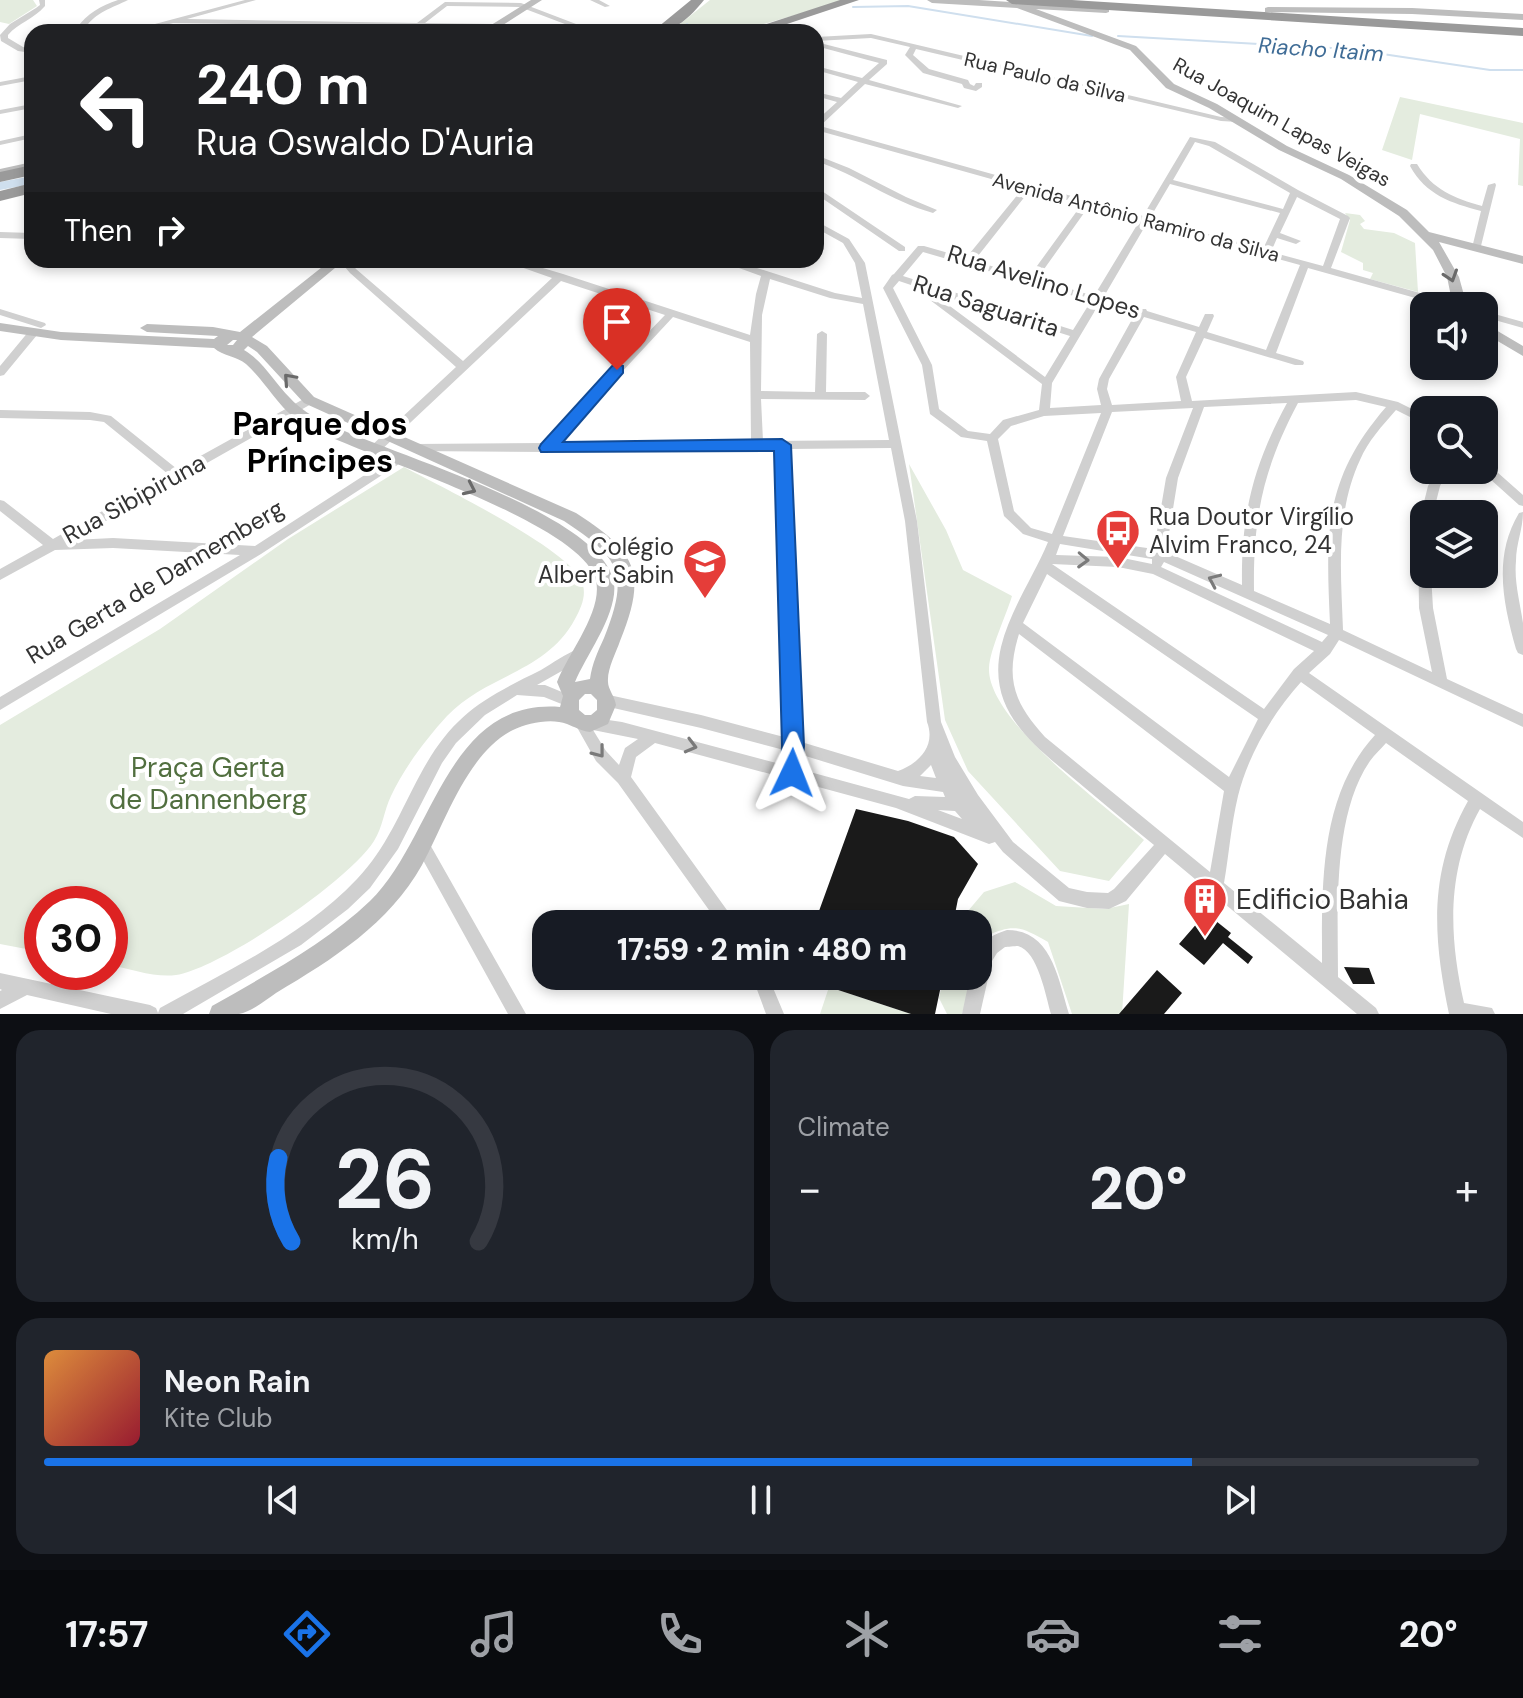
<!DOCTYPE html>
<meta charset="utf-8">
<style>
body{margin:0;font-family:"DM Sans",sans-serif;background:#20242c;color:#f1f3f6;height:100vh;display:flex;flex-direction:column;font-size:30px;white-space:nowrap}
*{box-sizing:border-box;margin:0}
p{font-size:26px;color:#9ea1a6}
.icon{flex:none;width:44px;height:44px;fill:none;stroke:currentColor;stroke-width:2;stroke-linecap:round;stroke-linejoin:round}
.map{position:relative;height:1014px;overflow:hidden}
.details{display:flex;flex-direction:column;gap:16px;padding:16px;background:#0d0f14;flex:1}
.details>*{flex:none}
.top-card{position:absolute;left:24px;top:24px;width:800px;height:244px;border-radius:24px;box-shadow:0 4px 12px #0003;background:#202124;color:#fff;overflow:hidden}
.buttons{position:absolute;left:1410px;top:292px;display:grid;gap:16px}
.buttons a{display:grid;place-items:center;width:88px;height:88px;border-radius:16px;background:#171b24;box-shadow:0 4px 12px #0003;font-size:40px}
.speed{position:absolute;left:24px;top:886px;display:flex;gap:16px;font-size:40px;font-weight:700;text-align:center}
.speed>*{display:grid;place-content:center;width:104px;height:104px;border-radius:50%;background:#171b24;box-shadow:0 4px 12px #0003;line-height:1}
.speed .limit{border:12px solid #d22;background:#fff;color:#111}
.pin{position:absolute;display:grid;place-items:center;width:68px;height:68px;color:#fff;margin:-82px -34px;border-radius:50% 50% 50% 0;rotate:-45deg;box-shadow:0 0 8px #0007}
.pin .icon{rotate:45deg}
.me{position:absolute;width:88px;margin:-44px;rotate:2deg;stroke-linejoin:round;filter:drop-shadow(0 0 6px #0008)}
.turn{display:flex;align-items:center;gap:28px;height:168px;padding:0 40px;font-size:36px}
.turn .icon{width:104px;height:104px;stroke-width:2.5}
.turn b{display:block;font-size:56px;line-height:68px}
.then{display:flex;align-items:center;height:76px;padding:0 40px;background:#0003;gap:16px;font-size:30px}
.big{font-size:60px;font-weight:800;line-height:1.1}
.details .tile{flex:1;display:flex;flex-direction:column;justify-content:center;gap:12px;min-width:0;padding:0 28px;border-radius:24px;background:#20242c}
.details .dial{align-items:center;gap:0}
.dial svg{height:208px;overflow:visible;fill:none;stroke:#363941;stroke-width:7;stroke-linecap:round;text-anchor:middle}
.dial text{fill:#f1f3f6;stroke:none}
.song{display:flex;align-items:center;gap:24px}
.cover{width:96px;height:96px;border-radius:12px;background:linear-gradient(135deg,hsl(30 70% 55%),hsl(350 70% 35%))}
.played{height:8px;border-radius:4px;background:linear-gradient(90deg,#1a73e8 80%,#363941 80%)}
.keys{display:flex;justify-content:space-around;direction:ltr}
.heat{display:flex;justify-content:space-between;align-items:center;font-size:44px;direction:ltr}
.details .tiles{flex:1;display:grid;gap:16px;grid-template-columns:1fr 1fr}
.tile:last-child{grid-column:span 2}
.trip{position:absolute;left:532px;top:910px;width:460px;height:80px;border-radius:24px;background:#171b24;box-shadow:0 4px 12px #0003;font-weight:800;line-height:80px;text-align:center}
.tab-bar{display:flex;height:128px;justify-content:space-around;align-items:center;background:#090b0e;color:#9ea1a6}
.tab-bar .icon{width:56px;height:56px}
.tab-bar .on{color:#1a73e8}
.tab-bar b{font-size:36px;color:#f1f3f6}
.map>svg:first-child{display:block}
.green{fill:#e4ecdf}
.lines{fill:none;stroke-linecap:round;stroke-linejoin:round}
.stream{stroke:#cfdfee;stroke-width:2}
.river{fill:#cfdfee;fill-rule:evenodd}
.building{fill:#1a1a1a}
.street{fill:#d0d0d0;fill-rule:evenodd}
.secondary{fill:#bdbdbd;fill-rule:evenodd}
.highway{fill:#9a9a9a;fill-rule:evenodd}
.oneway{stroke:#6a6a6a}
.oneway2{stroke:#7a7a7a}
.route{fill:#1a73e8;stroke:#114b97;stroke-width:2}
.labels{text-anchor:middle;stroke-width:8;stroke-linejoin:round;paint-order:stroke}
.far-street-label{font-size:20px;fill:#333;stroke:#fff}
.far-water-label{font-size:22px;font-style:italic;fill:#3f6c96;stroke:#fff}
.street-label{font-size:24px;fill:#333;stroke:#fff}
.poi-label{font-size:24px;fill:#333;stroke:#fff;text-anchor:start}
.near-park-label{font-size:28px;fill:#516f3f;stroke:#fff}
.near-poi-label{font-size:28px;fill:#333;stroke:#fff;text-anchor:start}
.district-label{font-size:32px;font-weight:bold;fill:#000;stroke:#fff}
</style>
<div class="map">
<svg width="1523" height="1014" viewBox="0 0 1523 1014">
<rect width="100%" height="100%" fill="#fff"/>
<path class="green" d="M0,0H33L37,6L9,24L0,22Z
M710,0H848L736,32H670Z
M1400,97L1523,123V186L1518,185L1520,139L1420,114L1412,160L1382,150Z
M1345,213L1360,215L1365,221L1360,224L1364,229L1394,233L1415,243L1418,292L1370,279L1373,273L1363,270V263L1341,252L1350,220Z
M909,464L946,530L963,570L1012,596C1006,616 990,649 989,668C987,721 1105,805 1144,840L1109,881L1060,871L968,771L945,720Z
M404,467C437,485 577,552 583,585C586,597 581,608 575,619C546,673 487,674 447,716C426,739 404,768 391,796C384,810 383,827 374,841C350,880 221,968 176,975C156,978 130,969 110,965V904H42V952L0,944V725L160,629L288,539Z
M1015,882L1056,906L1105,909L1129,904L1122,1014H1072L1048,942C1021,927 1015,923 986,936L978,961V924H957L984,892Z
M944,976H974L962,1014H947L939,998Z
M829,987L911,1014H820Z"/>
<g class="lines">
<path class="stream" d="M853,7L908,6L1092,36
M1118,36L1349,49L1490,70H1523"/>
<path class="river" d="M687,23L693,27L688,32H674Z
M32,176V184L0,190V182Z"/>
</g>
<path class="building" d="M856,809L908,821L954,837L978,864L958,899L953,924H821L819,911Z
M1206,913L1231,933L1228,937L1253,957L1248,964L1223,943L1204,965L1179,944Z
M1344,967L1369,968L1375,984H1353Z
M1157,970L1182,993L1164,1014H1119Z
M828,976H943L935,1014H911L829,987Z"/>
<g class="lines">
<path class="street" d="M39,0H45V6C34,19 18,23 8,35V38L23,47L32,49V53L18,51L1,41L0,35L10,24L36,8L40,5Z
M118,0H128C112,8 96,12 85,28L90,32C84,32 81,33 77,28C87,13 101,6 118,0Z
M245,0H256L187,19L417,23L445,2L521,3L597,32H586L520,7L447,6L425,23L495,24L499,26L495,28L173,23L137,32H125Z
M590,0H599L610,6L605,7Z
M871,34L1221,117L1238,118L1242,120L1238,122L1221,121L916,49L913,55L929,69L968,80L970,84L974,86L976,83H982V87L976,91L964,88L962,84L923,73L905,55L910,47L871,38L816,41V37Z
M816,42L887,60V64L869,80L962,106L958,108L865,84L820,126L1143,216L1190,137L1215,142L1298,190L1348,216L1350,218L1331,268L1459,304L1460,306H1444L1308,268L1276,353L1303,361L1304,363L1303,365H1295L1204,338L1186,377L1192,401L1356,392L1398,402L1424,415V424L1396,410C1382,426 1368,441 1360,460C1335,514 1341,573 1343,630L1432,672L1419,608L1418,535L1420,532L1424,530V574H1431L1433,608L1447,679L1523,714V727L1339,640L1330,654L1309,673L1523,822V838L1480,809C1446,870 1449,937 1464,1003L1492,1008L1495,1014H1449C1433,937 1428,872 1468,801L1386,743C1381,749 1374,755 1370,761C1332,816 1338,913 1338,977L1376,1008L1379,1014H1357L1165,854L1126,901L1109,909L1087,908L1059,901L1003,852L995,842L989,844L896,808L655,743L636,757L631,777L737,924H719L618,783L596,761L574,722L576,718L581,716L622,722L784,765V750L701,728L609,707L604,705L602,701L604,697L609,695L701,715L784,737L776,449L548,452L411,451L409,448L411,445L415,444L546,443L558,426L665,315L561,281L378,453H370L368,450L370,447L456,367L350,273L339,260H349L356,269L463,361L552,278L501,260H516L563,274L750,335L756,294L761,276L717,260H732L835,293L862,298L855,263L843,243L816,228V221L849,239L865,263L917,521L941,722L955,757L978,795L1013,842L1069,888L1087,892L1108,893L1114,889L1154,845C1128,824 1103,803 1078,782C1035,746 986,712 1001,647C1010,610 1034,576 1048,542L1023,534L1004,516L987,441L961,437L930,414L922,365L883,288L892,275L894,274L918,246H924L966,258L1023,188L816,130V121L837,102L816,96V92L841,98L858,82L816,70V66L862,78L879,63L816,46ZM1195,142L1209,146L1290,193L1283,209L1173,180ZM1170,184L1280,213L1263,249L1150,218ZM1030,190L1082,204L1029,277L974,261ZM1297,197L1340,219L1323,266L1271,252L1277,238L1296,244L1301,241L1280,233ZM1089,206L1140,220L1094,296L1037,279ZM1147,223L1300,265L1266,350L1207,332L1214,316L1213,314H1205L1199,327L1147,311L1146,309H1139L1103,298ZM923,252L1091,301L1073,330L903,276ZM770,279L830,298L863,304L889,440L763,441L761,399L865,400L870,396L865,392H826L827,334L822,331L817,334L815,392L761,391L762,315ZM899,281L917,287L918,291L1042,384L1039,410L1003,420L990,434L968,431L939,409L932,365L893,288ZM931,292L1070,336L1045,377ZM1099,304L1135,314L1099,379L1097,389L1101,405L1050,408L1052,383ZM673,317L750,342L751,441L558,443L566,432ZM1144,317L1196,332L1176,377L1181,401L1112,405L1107,389L1109,379ZM1356,400L1386,407C1323,480 1326,533 1330,624L1254,591C1253,517 1263,469 1298,403ZM1287,403C1253,466 1241,514 1242,585L1166,552L1178,478L1204,407ZM1193,408L1166,478L1154,549L1063,536L1112,412ZM1101,413L1052,534L1031,528L1014,511L998,439L1011,426L1044,416ZM891,448L905,521L927,722C936,745 920,763 898,771L798,741L788,449ZM1060,544L1152,559V564L1118,557L1056,555ZM1164,562L1328,635L1322,642L1161,567ZM1052,564L1118,567L1153,574L1314,651L1294,669L1264,709ZM1047,574L1258,719L1229,777L1023,623ZM1019,634L1224,791L1210,872L1045,737C1014,703 1005,679 1019,634ZM1301,682L1375,735C1319,796 1322,885 1322,963L1224,883C1229,854 1231,825 1238,796C1248,755 1273,713 1301,682ZM593,730L638,739L625,748L619,765L606,751ZM799,754L903,786L943,792L945,797L915,796L909,799L799,769ZM931,765L936,778L920,776ZM938,810L955,811L962,819Z
M32,76V80L0,86V82Z
M32,104V108L0,114V110Z
M32,134V138L0,145V141Z
M816,155L849,168L906,197L937,210L933,213C891,201 857,175 816,161Z
M1411,164H1417C1433,190 1454,198 1482,206L1488,185L1495,183L1496,185L1480,250H1474L1472,248L1481,211C1451,203 1426,195 1410,166Z
M816,187L905,247V251H899L816,194Z
M0,232L32,233V239L0,238Z
M0,309L45,323L46,325L41,328L0,315Z
M1484,311L1523,322V328L1484,317Z
M33,330L38,333L37,335L4,375L0,376V366L29,331Z
M309,396L314,400L313,403L184,476L182,479L177,480L73,540L113,538L255,546L394,456H402L404,459L402,462L261,554L0,710V697L240,555L113,548L55,550L0,580V569L43,545L0,511V500L4,501L53,539L168,474L104,422L90,420L0,418V410L90,412L111,416L177,469Z
M1484,463L1488,464L1523,495V506L1519,505L1480,470H1484Z
M1437,470H1449L1440,486L1433,514H1424V518L1421,514L1428,486Z
M1523,512C1523,529 1516,544 1516,561C1514,582 1520,602 1523,623C1523,633 1523,644 1523,655L1518,653L1516,649C1503,603 1493,556 1519,513Z
M578,649L583,651L585,655L583,659L537,685H545L574,697L576,701L574,705L569,707L544,697L517,695L485,715L456,743L442,763L398,849L370,888L348,909L301,945L183,1014H111L27,995L0,1009V991L2,990L0,989V973L150,1005L156,1008L158,1013L160,1008C228,970 303,936 357,879C386,849 401,810 420,775C452,715 482,699 541,670C553,663 565,654 578,649Z
M423,839L428,841L526,1014H508L418,851L415,846L418,841Z
M1007,930C1052,930 1058,979 1069,1014H1051C1046,997 1038,951 1018,946C1015,946 1007,947 1005,947L997,953L992,961L980,1014H962L970,976H978C978,949 979,939 1007,930Z
M752,976H768L784,1014H766Z"/>
<path class="secondary" d="M531,0H542L492,32H480Z
M927,0H979L1109,8V12L1106,13L1036,9L1136,46L1174,84L1217,104L1287,146L1349,175L1407,210L1429,232L1523,256V264L1439,242L1459,277L1467,306H1453L1447,277L1433,250L1399,216L1341,179L1279,150L1209,108L1166,88L1130,50L1017,8L932,3Z
M1268,7L1412,8L1523,14V20L1412,14L1265,12V8Z
M32,162V168L0,175V169Z
M331,260H338L341,263L252,337L267,346L314,397L576,513C636,552 648,572 620,641C616,653 607,669 608,682C608,689 615,697 616,705L608,724L590,732C581,731 575,727 567,724C551,718 528,723 513,730C467,753 445,823 422,865C389,924 333,959 276,993C266,1000 251,1012 239,1014C229,1014 218,1014 209,1014L212,1006C266,975 325,944 370,901C434,839 446,698 560,707L563,696L557,682C568,654 603,611 596,581C584,522 361,456 305,425C279,410 268,384 246,364C236,356 223,356 214,348L61,340L0,331V323L61,332L214,339L218,336L147,332L140,328L147,324L213,327L240,332ZM233,340H237L233,345H227ZM248,346L257,352L304,403L564,521C620,558 630,573 604,638C598,651 592,664 590,679L575,682C587,653 624,606 612,575C585,508 391,455 325,422C312,416 300,409 290,398C274,382 264,362 244,350ZM585,694H591L597,700V710L591,715H585L579,710V700Z
M1484,323L1523,346V356L1484,333Z"/>
<path class="highway" d="M691,0H704C690,17 676,32 652,32Z
M840,0H859L763,32H742Z
M1006,0H1072L1523,28V36L1012,4Z
M32,165V175L0,182V172Z
M32,183V193L0,201V191Z"/>
</g>
<defs><path id="oneway-chevron" d="M-2-3.5L2.5 0L-2 3.5" fill="none" stroke-width="1.6" stroke-linecap="round" stroke-linejoin="round" transform="scale(2)"/></defs>
<g class="oneway">
<use href="#oneway-chevron" transform="translate(1451 276) rotate(72)"/>
<use href="#oneway-chevron" transform="translate(289 379) rotate(-132)"/>
<use href="#oneway-chevron" transform="translate(470 489) rotate(25)"/>
</g>
<g class="oneway2">
<use href="#oneway-chevron" transform="translate(1083 560) rotate(2)"/>
<use href="#oneway-chevron" transform="translate(1214 580) rotate(-156)"/>
<use href="#oneway-chevron" transform="translate(691 746) rotate(15)"/>
<use href="#oneway-chevron" transform="translate(599 752) rotate(52)"/>
</g>
<path class="route" d="M617,364L623,366V373L563,442L782,439L791,445L804,746L800,781L792,783L784,781L781,773L782,746L774,451L541,452L539,448L541,444L612,366Z"/>
<defs>
<g id="bus-pin" transform="scale(2.3)"><path d="M0 17L-7.5 6A9.5 9.5 0 1 1 7.5 6Z" fill="#e53d39" stroke="#fff"/><path d="M-5-6H5V4H4V6H2V4H-2V6H-4V4H-5ZM-3.5-4V0h7V-4ZM-3.5 1.2v1.5H-2V1.2ZM2 1.2v1.5H3.5V1.2Z" fill="#fff"/></g>
<g id="school-pin" transform="scale(2.3)"><path d="M0 17L-7.5 6A9.5 9.5 0 1 1 7.5 6Z" fill="#e53d39" stroke="#fff"/><path d="M0-5L7-2L0 1L-7-2ZM-4 1L0 2.5L4 1V4Q0 6-4 4Z" fill="#fff"/></g>
<g id="building-pin" transform="scale(2.3)"><path d="M0 17L-7.5 6A9.5 9.5 0 1 1 7.5 6Z" fill="#e53d39" stroke="#fff"/><path d="M-4-6H4V6H1V3H-1V6H-4ZM-2.5-4.3h1.7v1.8h-1.7ZM.8-4.3h1.7v1.8H.8ZM-2.5-1h1.7V.8h-1.7ZM.8-1h1.7V.8H.8Z" fill="#fff"/></g>
</defs>
<g fill-rule="evenodd">
<use href="#bus-pin" x="1118" y="531"/>
<use href="#school-pin" x="705" y="561"/>
<use href="#building-pin" x="1205" y="899"/>
</g>
<g class="labels">
<g class="far-street-label">
<text transform="translate(1045 77) rotate(13)" y="7">Rua Paulo da Silva</text>
<text transform="translate(1282 122) rotate(29)" y="7">Rua Joaquim Lapas Veigas</text>
<text transform="translate(1136 217) rotate(15)" y="7">Avenida Antônio Ramiro da Silva</text>
</g>
<g class="far-water-label">
<text transform="translate(1321 49) rotate(4)" y="8">Riacho Itaim</text>
</g>
<g class="street-label">
<text transform="translate(1044 282) rotate(17)" y="8">Rua Avelino Lopes</text>
<text transform="translate(986 306) rotate(18)" y="8">Rua Saguarita</text>
<text transform="translate(134 499) rotate(-29)" y="8">Rua Sibipiruna</text>
<text transform="translate(155 582) rotate(-31)" y="8">Rua Gerta de Dannemberg</text>
</g>
<g class="poi-label">
<text x="1149" y="525">Rua Doutor Virgílio<tspan x="1149" dy="28">Alvim Franco, 24</tspan></text>
<text x="674" y="555" text-anchor="end">Colégio<tspan x="674" dy="28">Albert Sabin</tspan></text>
</g>
<g class="near-park-label">
<text x="208" y="777">Praça Gerta<tspan x="208" dy="32">de Dannenberg</tspan></text>
</g>
<g class="near-poi-label">
<text x="1236" y="909">Edificio Bahia</text>
</g>
<g class="district-label">
<text x="320" y="435">Parque dos<tspan x="320" dy="37">Príncipes</tspan></text>
</g>
</g>
</svg>
<div class="buttons">
<a><svg class="icon" aria-label="sound" viewBox="0 0 24 24"><path d="M4 9h4l5-4v14l-5-4H4zM17 9q2 3 0 6"/></svg></a>
<a><svg class="icon" aria-label="search" viewBox="0 0 24 24"><circle cx="10" cy="10" r="6"/><path d="M15 15l6 6"/></svg></a>
<a><svg class="icon" aria-label="layers" viewBox="0 0 24 24"><path d="M12 4l9 5-9 5-9-5zM3 14l9 5 9-5"/></svg></a>
</div>
<div class="speed"><div class="limit">30</div></div>
<div class="pin" style="left:617px;top:370px;background:#d93025"><svg class="icon" aria-label="arrive" viewBox="0 0 24 24"><path d="M6 21V4h12l-3 4 3 4H6"/></svg></div>
<svg class="me" style="left:792px;top:773px" viewBox="-20 -20 40 40"><path d="M0-17L14 15 0 8-14 15z" fill="#1a73e8" stroke="#fff" stroke-width="4"/></svg>
<div class="trip">17:59 · 2 min · 480 m</div>
<div class="top-card">
<div class="turn"><svg class="icon" aria-label="left" viewBox="0 0 24 24"><path d="M17 20v-9H6M10 6l-5 5 5 5"/></svg><div><b>240 m</b>Rua Oswaldo D'Auria</div></div>
<div class="then">Then<svg class="icon" aria-label="right" viewBox="0 0 24 24"><path d="M7 20v-9h11M14 6l5 5-5 5"/></svg></div>
</div>
</div>
<section class="details">
<div class="tiles">
<div class="tile dial"><svg viewBox="0 0 100 80">
<path d="M14 69A42 42 0 1 1 86 69"/>
<path d="M14 69A42 42 0 0 1 9 37" stroke="#1a73e8"/>
<text x="50" y="56" font-size="32" font-weight="700">26</text>
<text x="50" y="72" font-size="11">km/h</text>
</svg></div>
<div class="tile"><p>Climate</p>
<div class="heat"><a>−</a><b class="big">20°</b><a>+</a></div>
</div>
<div class="tile">
<div class="song"><i class="cover"></i><div><b>Neon Rain</b><p>Kite Club</p></div></div>
<div class="played"></div>
<div class="keys"><svg class="icon" aria-label="previous" viewBox="0 0 24 24"><path d="M18 5L8 12l10 7zM5 5v14"/></svg><svg class="icon" aria-label="pause" viewBox="0 0 24 24"><path d="M8 5v14M16 5v14"/></svg><svg class="icon" aria-label="next" viewBox="0 0 24 24"><path d="M6 5l10 7-10 7zM19 5v14"/></svg></div>
</div>
</div>
</section>
<nav class="tab-bar">
<b>17:57</b>
<svg class="icon on" aria-label="directions" viewBox="0 0 24 24"><path d="M12 3l9 9-9 9-9-9zM9 14v-3h6M13 9l2 2-2 2"/></svg>
<svg class="icon" aria-label="music" viewBox="0 0 24 24"><path d="M9 18V5l10-2v13"/><circle cx="6" cy="18" r="3"/><circle cx="16" cy="16" r="3"/></svg>
<svg class="icon" aria-label="phone" viewBox="0 0 24 24"><path d="M5 4h4l2 5-3 2q2 4 5 5l2-3 5 2v4C11 20 4 13 5 4z"/></svg>
<svg class="icon" aria-label="climate" viewBox="0 0 24 24"><path d="M12 3v18M4 7l16 10M4 17L20 7"/></svg>
<svg class="icon" aria-label="car" viewBox="0 0 24 24"><path d="M5 17H2v-5l4-1 3-4h7l3 4 3 1v5h-3M9 17h6M6 11h13"/><circle cx="7" cy="17" r="2"/><circle cx="17" cy="17" r="2"/></svg>
<svg class="icon" aria-label="filters" viewBox="0 0 24 24"><path d="M4 7h16M4 17h16"/><circle cx="9" cy="7" r="2"/><circle cx="15" cy="17" r="2"/></svg>
<b>20°</b>
</nav>
